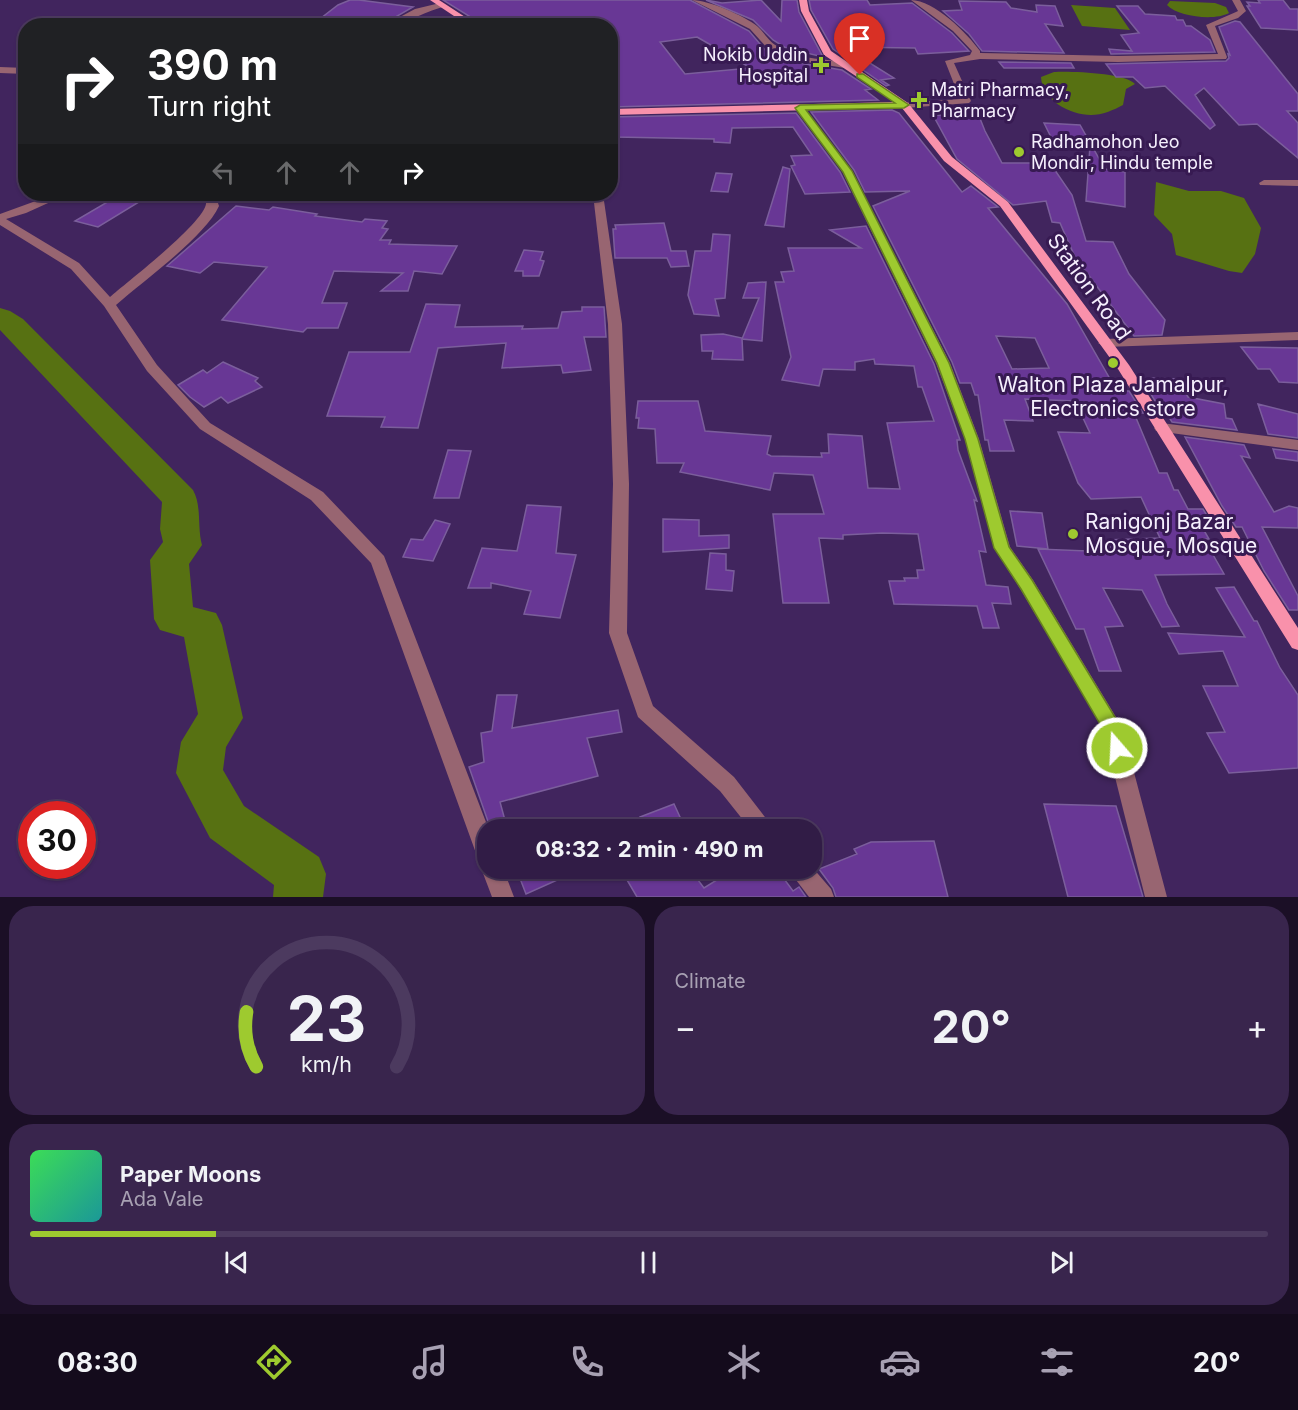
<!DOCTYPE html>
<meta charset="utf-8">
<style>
body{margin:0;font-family:Inter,sans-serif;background:#39254d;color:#f1f3f6;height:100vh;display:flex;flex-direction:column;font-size:22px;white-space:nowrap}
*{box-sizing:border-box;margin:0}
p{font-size:20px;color:#a8a1b3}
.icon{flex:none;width:33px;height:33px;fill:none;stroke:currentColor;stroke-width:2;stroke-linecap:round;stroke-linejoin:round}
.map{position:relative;height:897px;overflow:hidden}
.panel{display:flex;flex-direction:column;gap:9px;padding:9px;background:#1b0f26;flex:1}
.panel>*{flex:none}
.hud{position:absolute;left:18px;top:18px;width:600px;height:183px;border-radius:24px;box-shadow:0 2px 4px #0004,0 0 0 2px #4c3a5f;background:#202124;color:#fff;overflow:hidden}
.speed{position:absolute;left:18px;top:801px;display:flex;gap:12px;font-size:30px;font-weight:700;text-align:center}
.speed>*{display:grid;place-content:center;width:78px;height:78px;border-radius:50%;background:#311c46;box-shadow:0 2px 4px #0004,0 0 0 2px #4c3a5f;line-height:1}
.speed .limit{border:9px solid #d22;background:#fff;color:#111}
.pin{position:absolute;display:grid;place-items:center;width:51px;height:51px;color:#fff;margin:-62px -26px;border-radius:50% 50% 50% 0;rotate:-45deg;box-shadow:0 0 6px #0007}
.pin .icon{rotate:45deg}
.me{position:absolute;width:66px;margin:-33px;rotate:341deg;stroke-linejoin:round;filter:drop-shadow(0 0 4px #0008)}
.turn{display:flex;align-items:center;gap:21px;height:126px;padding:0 30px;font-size:27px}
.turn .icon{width:78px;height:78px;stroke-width:2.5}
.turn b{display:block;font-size:42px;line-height:51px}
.lanes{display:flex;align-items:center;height:57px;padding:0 30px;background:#0003;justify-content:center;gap:30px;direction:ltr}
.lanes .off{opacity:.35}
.big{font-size:45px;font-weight:700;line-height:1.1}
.panel .widget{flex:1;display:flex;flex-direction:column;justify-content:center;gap:9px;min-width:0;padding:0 21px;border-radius:24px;background:#39254d}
.panel .dial{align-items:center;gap:0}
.dial svg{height:156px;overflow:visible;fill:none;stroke:#4c3a5f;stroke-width:7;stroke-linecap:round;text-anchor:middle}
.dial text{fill:#f1f3f6;stroke:none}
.song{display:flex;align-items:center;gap:18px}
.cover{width:72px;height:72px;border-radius:9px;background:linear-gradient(135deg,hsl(130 70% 55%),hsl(180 70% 35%))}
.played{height:6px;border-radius:3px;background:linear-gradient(90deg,#9eca2f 15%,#4c3a5f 15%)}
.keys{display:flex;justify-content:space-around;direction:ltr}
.heat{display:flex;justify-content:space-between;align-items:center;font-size:33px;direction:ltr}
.panel .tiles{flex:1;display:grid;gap:9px;grid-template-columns:1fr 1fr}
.widget:last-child{grid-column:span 2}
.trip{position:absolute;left:477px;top:819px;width:345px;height:60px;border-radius:24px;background:#311c46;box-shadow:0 2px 4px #0004,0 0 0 2px #4c3a5f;font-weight:700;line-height:60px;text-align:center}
.tab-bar{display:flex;height:96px;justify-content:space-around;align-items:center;background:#140b1c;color:#a8a1b3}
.tab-bar .icon{width:42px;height:42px}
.tab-bar .selected{color:#9eca2f}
.tab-bar b{font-size:27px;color:#f1f3f6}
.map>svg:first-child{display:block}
.water{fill:#577112}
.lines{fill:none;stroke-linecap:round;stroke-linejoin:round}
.river{fill:#577112;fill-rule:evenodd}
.building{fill:#683795;stroke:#7b5e9c;stroke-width:1.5;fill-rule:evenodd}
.minor{fill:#986571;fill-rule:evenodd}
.major{fill:#f991ab;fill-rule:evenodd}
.route{fill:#9eca2f;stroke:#67831f;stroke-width:1.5}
.poi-dot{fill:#9eca2f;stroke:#371a52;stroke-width:2}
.labels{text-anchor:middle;stroke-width:6;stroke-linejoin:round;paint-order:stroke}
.far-poi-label{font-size:18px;fill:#f5effd;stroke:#371a52;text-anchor:start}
.street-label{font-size:21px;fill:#f5effd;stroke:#371a52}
.poi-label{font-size:21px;fill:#f5effd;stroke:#371a52}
</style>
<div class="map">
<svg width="1298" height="897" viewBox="0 0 1298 897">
<rect width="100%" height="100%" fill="#41255e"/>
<path class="water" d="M1170,1L1215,3L1226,7L1229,13C1215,21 1178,17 1167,5Z
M1071,5L1115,8L1130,30L1082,26Z
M1054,72C1071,71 1125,73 1135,84L1126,89L1123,105C1114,110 1102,115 1091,115C1070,115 1042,100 1041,77Z
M1156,182L1189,191H1221L1244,198L1261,228L1255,254L1242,273L1229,271L1176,255L1172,234L1154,215Z"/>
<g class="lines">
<path class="river" d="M0,308L10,311L23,319L193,490C202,506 197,527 202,545L189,564L193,607L216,613L222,625L243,718L226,747L223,770L244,806L319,857L326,874L323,897H273L274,885L210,838L176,773L181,742L198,714L184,637L160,630L154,619L150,560L163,542L160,529L162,502L0,330Z"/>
</g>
<path class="building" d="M350,0H359L413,7L380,26H348L316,22L338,5Z
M443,0H690L749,31L766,51L787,61L842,70L871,89L865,90L878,100L610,107V26H485ZM697,37L751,68L685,74L660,42Z
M706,0L722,3L761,0L781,21L782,0H797L799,12L823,57L786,48L773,40L753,20Z
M809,0H867L870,5L912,3L952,33L969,51L918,54L915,48L844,47L894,78L881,80L889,85L886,86L833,49L811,10Z
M1258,0H1283L1290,9H1298V30L1261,28L1247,6H1250L1247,2L1260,3Z
M959,1L1006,2L1011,8L1037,12L1036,5L1055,6L1063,26L1045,24L1064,53L982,51L969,34L943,11L962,10Z
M1117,6H1138L1145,14L1175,16L1177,20H1183L1186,26H1191L1210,40L1215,52L1111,54L1109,49L1132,51L1121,35L1139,33Z
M1235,21L1240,22L1298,94V111H1287L1298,123V158L1257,124L1239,125L1204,88L1195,95L1215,125L1210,129L1165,86L1145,88L1133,77H1116L1106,64L1226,61L1229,58L1228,54L1230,55L1219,27Z
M999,62L1071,63L1074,68H1004Z
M892,110L899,113L962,192L971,186L998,207L988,208L1067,304L1117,391H1129L1143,413H1134L1159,473H1167L1174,490H1178L1188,509H1203L1214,527H1202L1209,539H1204L1224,574L1155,575L1167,604L1179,626L1162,627L1142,590L1103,588L1123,626L1105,627L1121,671H1099L1084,629H1076L1038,549L1113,552L1107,540L1160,538L1141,497L1091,499L1078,483L1058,432L1090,433L1075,401L1025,399L1033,421L1004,420L1014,451H990L988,440H985L978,395H975L971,383H960L952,362L873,206L910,191L865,192L854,170L811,112ZM996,336L1035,338L1049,368L1012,369Z
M796,113L840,172L850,192L805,194L791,166L795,165L791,156L812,155L793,127L732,128L730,143L714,142V139L616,137V132H610V117Z
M933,115L979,116L985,131L1002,163H1050L1072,195L1086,241L1113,242L1129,274L1165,320L1162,335L1134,336L1075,257L1060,223L1052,222L1046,201L1013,205L957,159Z
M1044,123L1080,125L1105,169L1125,172V207L1086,201L1090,146L1055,145Z
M783,167L790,169L784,227L765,225Z
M716,173L732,174L728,192L711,191Z
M121,194H152L98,227L75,221Z
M236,206L269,210L273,207L317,214L315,216L362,222L365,219L387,221L382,228L388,229L380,240H391L389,244L457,246L442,274L414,271L408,291H381L403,273L334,271L322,303H347L338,328H307L303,332L222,320L267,267L214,262L200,273L167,266Z
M664,223L671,251H686L689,266L671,267L667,258H615L613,229H616L615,225Z
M866,226L934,364L960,440H957L958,450L977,501L974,500L986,552L979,551L986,585L1008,587L1011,604L992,603L999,628H983L977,606L894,604L889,581H905L904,578H918L917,570H924L918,534L882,533L843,535V539L819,538L829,603H783L773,514H824L813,475L774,473L770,490L680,472L684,463H657L655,429L638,428L639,418H636L638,401H698L705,431L771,436L767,454L771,456L822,457L821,453H829L828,434L862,436L868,488L900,489L887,423L934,421L922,387H918L914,366L875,364L874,359L855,362V370L823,369L819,386L782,380L791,357L775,282H784L781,272L794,271L788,248H861L830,230Z
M713,234L730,235L725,298L715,299L719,316L694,314L688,295L695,251H711Z
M524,250L543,252L540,260L544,261L539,276H523V271H515Z
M766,282L762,341L742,339L759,298H743L748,283Z
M426,304L460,305L455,327L523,326L522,329L558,328L562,312L582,311V307H604L606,337H584L591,370L563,373L561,365L502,368L506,343L438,348L418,428L381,427L385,417L327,416L349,352H410Z
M723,334L742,338L743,360L712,359L713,351H702L701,335Z
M1241,347L1298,348V383L1279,382L1270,369H1258Z
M223,362L258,378L255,381L262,387L228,403L221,397L204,407L190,397L178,385L203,370L207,373Z
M1150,378L1178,379L1188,397L1224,404L1226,418L1232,419L1237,430L1172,422L1167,414H1163L1149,391L1157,392Z
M1258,404L1298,414V438L1268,434Z
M1185,437L1244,445L1250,458L1241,456L1274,512L1289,506L1298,508V528L1262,527L1298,596V610H1289L1264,571L1242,527H1236L1222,506Z
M1273,449L1298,452V461L1276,458Z
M448,450L471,451L459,498H434Z
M527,505L561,507L556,553L576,555L560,618L524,614L531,591L491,583V588H468L482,548L517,551Z
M1010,511L1042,513L1048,549L1017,546Z
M663,519L699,520V536L729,535V548L663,552Z
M435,520L450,524L433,561L403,557L411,539L423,540Z
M710,553L726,554V570L734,571L732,591L706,589Z
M1234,587L1254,621H1257L1280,668L1298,695V768L1229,773L1207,733L1225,732L1203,686H1238L1223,651L1179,654L1168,633L1245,637L1216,588Z
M497,695H517L512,728L618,710L622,732L587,738L598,776L500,802L506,824L491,830L469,767L484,762L481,733L492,731Z
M674,804L686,830H645L640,817Z
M1044,804L1116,806L1143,897H1068Z
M934,841L948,897H836L833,888L819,869L857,854L854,849L871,842Z
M516,868H584L526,894Z
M620,868H689L704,888L736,868H776L793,891L799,887L806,897H637Z"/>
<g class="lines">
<path class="minor" d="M692,0C708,0 745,16 757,26C764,32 769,42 777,46C797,59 822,59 845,62L849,65L845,68L788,59L768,49L750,29Z
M911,0C934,0 967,33 980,51V53L1118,56L1218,54L1206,25L1236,12L1238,11L1232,0H1240L1246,11L1238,18L1215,26L1227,57L1226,59L1118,62L980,59L954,63L971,101L969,103L905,108L902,107V103L960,99L945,61L970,55L972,51L953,31Z
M440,3H443V7C424,12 401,26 383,26L415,9Z
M0,67L26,68V74L0,73Z
M797,106H803L852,171L950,363L979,439L1010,547L1033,580L1122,727L1167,897H1145L1103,729L1021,590L994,548L965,439L936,363L842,171L797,110Z
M1264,180H1298V186L1260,185L1259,183Z
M55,194H68L26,213L6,219L79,263L110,297C126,283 209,219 206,202L179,196L178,194H196L217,200L219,206C205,237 143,281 116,305L157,365L210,423L323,492L384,556L489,830L488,868H503L514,897H492L481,868L483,864L477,856L371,563L311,500L200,429L147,371L104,306L71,269L0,225V214Z
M593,194H603L622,324L629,484L627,633L653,706L734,777L775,830H751L720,791L638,717L609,633L613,484L608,324Z
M1298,332V340L1105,347L1098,343L1105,339Z
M1161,423L1298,440V450L1156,431L1154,428Z
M812,867L831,889L834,897H809L787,868Z"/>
<path class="major" d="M430,0H439L479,26H469Z
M799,0H807L809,11L831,51L908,103L952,157L1008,202L1129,365L1298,628V650L1292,648L1118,369L1000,206L944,161L902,108L610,115V109L895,102L824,55L801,11Z"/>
</g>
<path class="route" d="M857,74H863L909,105L904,108L806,110L852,171L949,363L978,439L1009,547L1032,580L1118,722L1126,748L1124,754L1117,756L1111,754L1103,729L1021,589L994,548L965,439L937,363L843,172L795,108L800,105L895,103L857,77Z"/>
<g class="poi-dot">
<path d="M818 56h6v6h6v6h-6v6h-6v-6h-6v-6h6z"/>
<path d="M916 91h6v6h6v6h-6v6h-6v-6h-6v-6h6z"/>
<circle cx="1019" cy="152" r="6"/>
<circle cx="1113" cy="363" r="6"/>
<circle cx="1073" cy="534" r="6"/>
</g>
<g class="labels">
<g class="far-poi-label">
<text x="808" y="61" text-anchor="end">Nokib Uddin<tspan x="808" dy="21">Hospital</tspan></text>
<text x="931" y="96">Matri Pharmacy,<tspan x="931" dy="21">Pharmacy</tspan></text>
<text x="1031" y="148">Radhamohon Jeo<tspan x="1031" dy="21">Mondir, Hindu temple</tspan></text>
</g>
<g class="street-label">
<text transform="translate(1089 287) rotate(54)" y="7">Station Road</text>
</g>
<g class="poi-label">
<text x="1113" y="392">Walton Plaza Jamalpur,<tspan x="1113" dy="24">Electronics store</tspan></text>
<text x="1085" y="529" text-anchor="start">Ranigonj Bazar<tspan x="1085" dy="24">Mosque, Mosque</tspan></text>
</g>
</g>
</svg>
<div class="speed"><div class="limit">30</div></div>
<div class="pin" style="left:860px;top:75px;background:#d93025"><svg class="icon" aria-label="arrive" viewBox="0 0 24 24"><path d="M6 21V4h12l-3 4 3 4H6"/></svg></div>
<svg class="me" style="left:1117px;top:748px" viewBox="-20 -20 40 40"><circle r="17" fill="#9eca2f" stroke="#fff" stroke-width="3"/><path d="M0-11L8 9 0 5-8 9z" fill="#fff"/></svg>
<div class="trip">08:32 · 2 min · 490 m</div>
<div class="hud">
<div class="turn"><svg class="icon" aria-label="right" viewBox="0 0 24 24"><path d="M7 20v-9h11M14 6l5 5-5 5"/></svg><div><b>390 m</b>Turn right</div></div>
<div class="lanes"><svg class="icon off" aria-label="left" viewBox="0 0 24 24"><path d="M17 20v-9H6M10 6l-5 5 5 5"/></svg><svg class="icon off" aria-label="ahead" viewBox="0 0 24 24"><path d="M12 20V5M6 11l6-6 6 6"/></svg><svg class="icon off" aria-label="ahead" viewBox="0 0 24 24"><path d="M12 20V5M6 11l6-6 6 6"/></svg><svg class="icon" aria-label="right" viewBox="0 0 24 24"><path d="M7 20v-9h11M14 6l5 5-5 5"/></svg></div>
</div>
</div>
<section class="panel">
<div class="tiles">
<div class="widget dial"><svg viewBox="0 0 100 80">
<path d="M14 69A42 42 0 1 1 86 69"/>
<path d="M14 69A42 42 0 0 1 9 41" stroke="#9eca2f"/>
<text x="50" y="56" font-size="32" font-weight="700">23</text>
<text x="50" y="72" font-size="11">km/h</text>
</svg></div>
<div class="widget"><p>Climate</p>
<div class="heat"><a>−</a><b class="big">20°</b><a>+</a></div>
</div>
<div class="widget">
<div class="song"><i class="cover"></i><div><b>Paper Moons</b><p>Ada Vale</p></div></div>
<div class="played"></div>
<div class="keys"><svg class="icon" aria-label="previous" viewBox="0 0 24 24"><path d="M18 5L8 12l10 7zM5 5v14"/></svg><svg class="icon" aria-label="pause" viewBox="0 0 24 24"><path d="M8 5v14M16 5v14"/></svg><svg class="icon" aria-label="next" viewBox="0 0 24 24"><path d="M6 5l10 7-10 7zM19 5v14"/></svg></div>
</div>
</div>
</section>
<nav class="tab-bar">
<b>08:30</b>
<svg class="icon selected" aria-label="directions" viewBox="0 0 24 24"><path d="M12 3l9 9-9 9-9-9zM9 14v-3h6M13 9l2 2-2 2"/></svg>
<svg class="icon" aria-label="music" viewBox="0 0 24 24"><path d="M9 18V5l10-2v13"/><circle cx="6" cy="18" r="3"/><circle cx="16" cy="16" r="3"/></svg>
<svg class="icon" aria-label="phone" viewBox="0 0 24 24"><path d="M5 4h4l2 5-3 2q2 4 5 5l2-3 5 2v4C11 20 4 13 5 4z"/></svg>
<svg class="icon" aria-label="climate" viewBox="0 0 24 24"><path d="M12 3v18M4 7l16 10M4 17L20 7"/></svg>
<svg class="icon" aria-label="car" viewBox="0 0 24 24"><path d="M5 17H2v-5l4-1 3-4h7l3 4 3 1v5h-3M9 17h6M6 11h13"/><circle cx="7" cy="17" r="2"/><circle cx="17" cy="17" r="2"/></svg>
<svg class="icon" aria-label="filters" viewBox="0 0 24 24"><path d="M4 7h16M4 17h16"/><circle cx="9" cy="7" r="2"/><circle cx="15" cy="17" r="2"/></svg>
<b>20°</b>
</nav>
